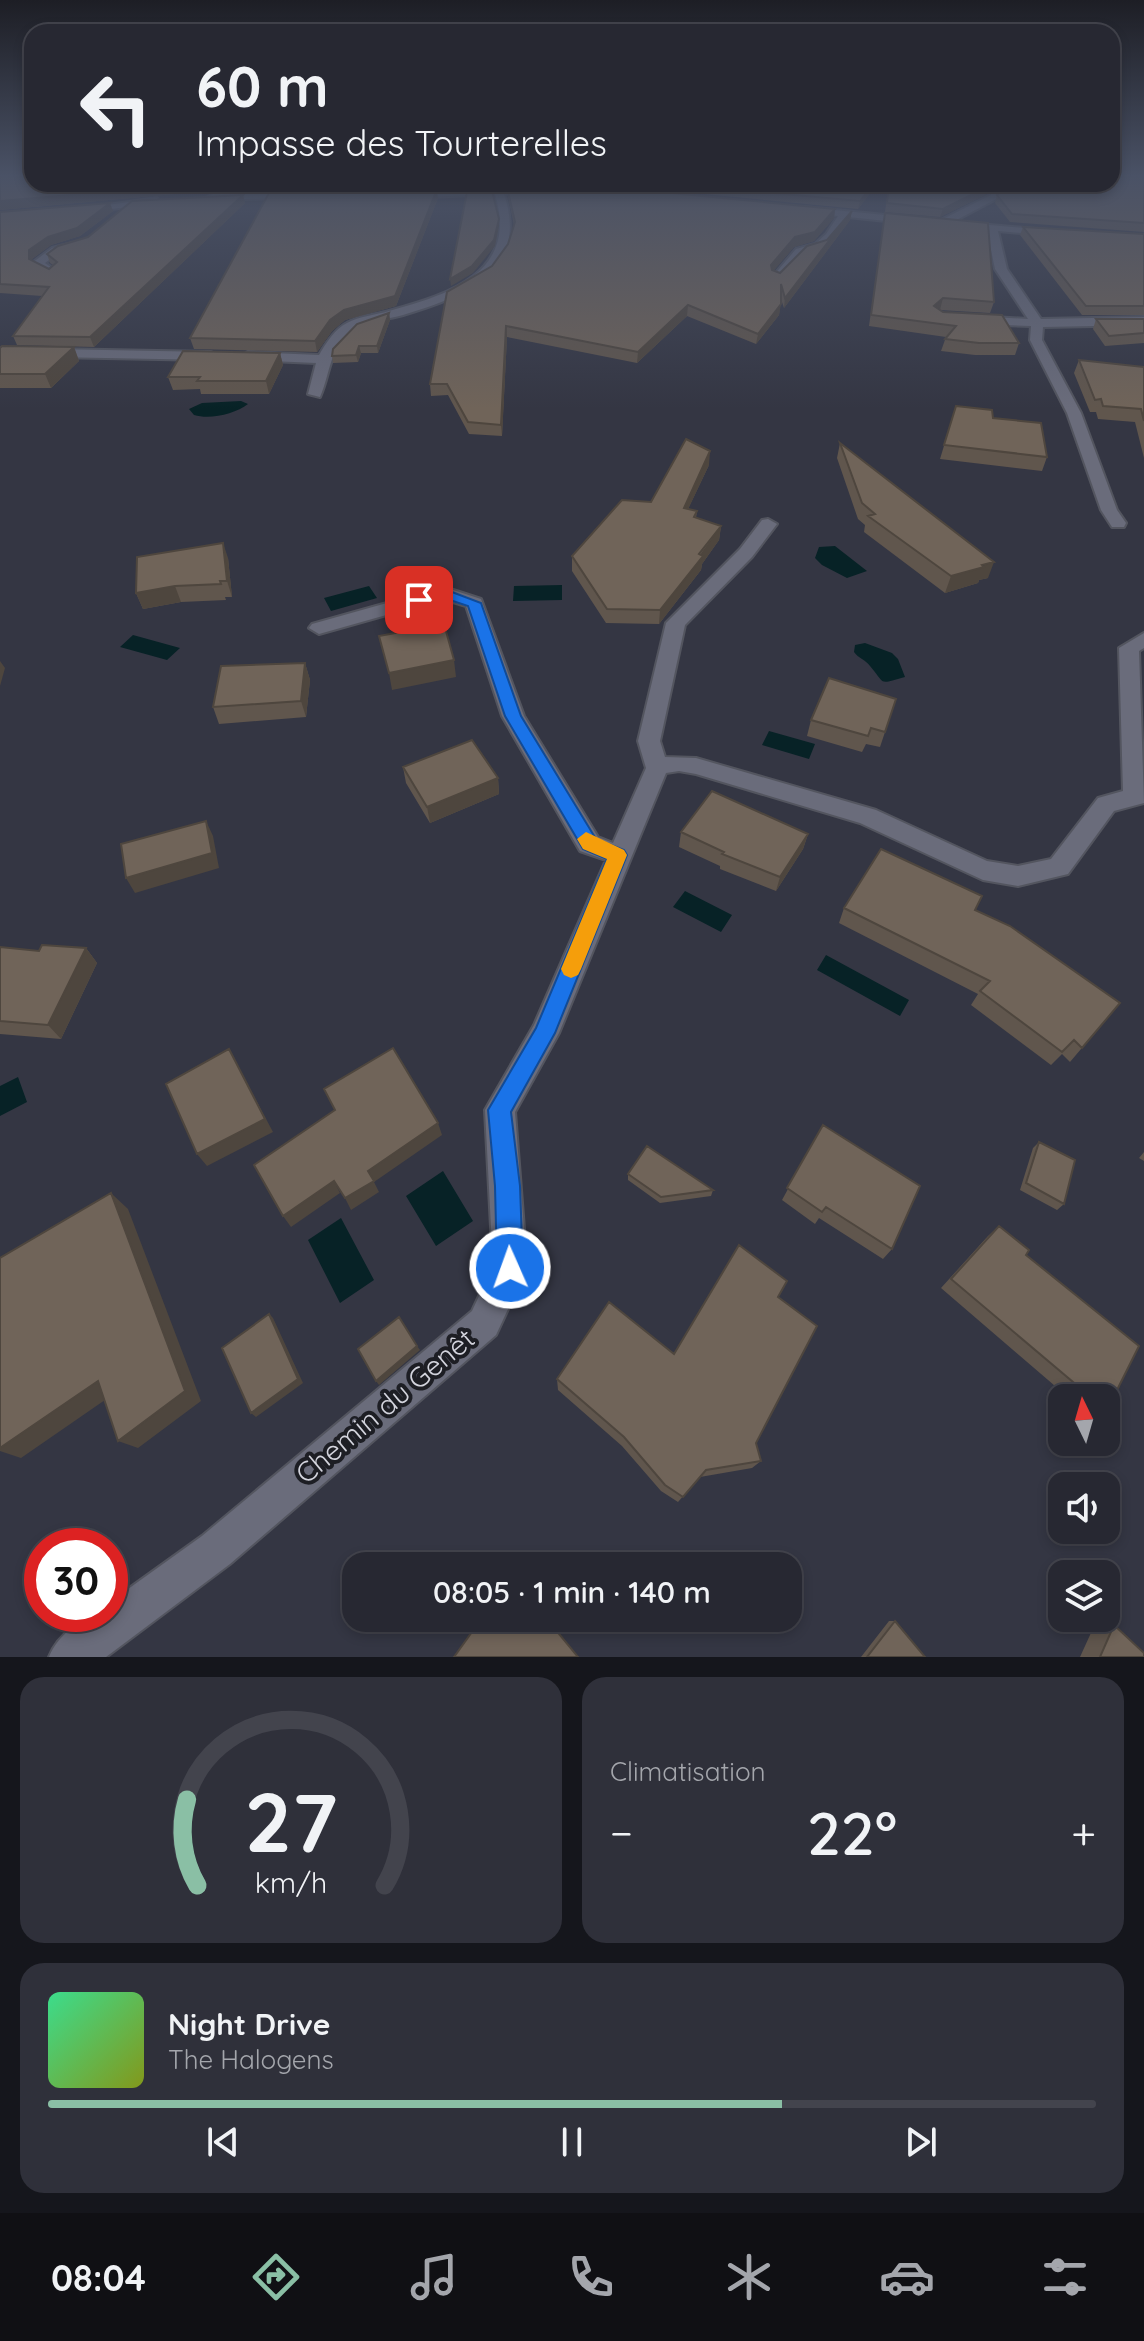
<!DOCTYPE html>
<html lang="fr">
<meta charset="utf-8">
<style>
body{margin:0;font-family:Quicksand,sans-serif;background:#2f303a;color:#f1f3f6;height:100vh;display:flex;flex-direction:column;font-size:30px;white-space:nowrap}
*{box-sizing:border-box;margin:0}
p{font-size:26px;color:#a4a6ac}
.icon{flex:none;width:44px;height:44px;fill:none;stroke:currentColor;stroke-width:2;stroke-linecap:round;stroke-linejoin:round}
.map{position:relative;height:1657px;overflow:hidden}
.panel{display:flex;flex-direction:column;gap:20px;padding:20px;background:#15161c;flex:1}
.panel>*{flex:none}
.banner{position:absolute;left:24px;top:24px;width:1096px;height:168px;border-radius:24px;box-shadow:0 4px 12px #0003,0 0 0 2px #43444d;background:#272832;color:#f1f3f6;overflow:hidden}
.needle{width:52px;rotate:355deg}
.buttons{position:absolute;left:1048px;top:1384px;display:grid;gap:16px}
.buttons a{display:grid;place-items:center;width:72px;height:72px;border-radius:16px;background:#272832;box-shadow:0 4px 12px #0003,0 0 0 2px #43444d;font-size:40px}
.speed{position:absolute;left:24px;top:1528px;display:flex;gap:16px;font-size:40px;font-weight:700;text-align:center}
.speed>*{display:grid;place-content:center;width:104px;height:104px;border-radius:50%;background:#272832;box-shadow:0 4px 12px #0003,0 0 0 2px #43444d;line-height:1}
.speed .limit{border:12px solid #d22;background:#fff;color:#111}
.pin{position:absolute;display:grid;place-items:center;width:68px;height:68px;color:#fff;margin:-34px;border-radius:16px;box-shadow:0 4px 12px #0006}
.me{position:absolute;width:88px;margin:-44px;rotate:358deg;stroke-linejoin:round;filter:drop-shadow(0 0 6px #0008)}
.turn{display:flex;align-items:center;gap:28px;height:168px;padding:0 40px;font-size:36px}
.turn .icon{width:104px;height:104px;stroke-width:2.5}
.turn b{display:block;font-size:56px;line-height:68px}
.big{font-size:60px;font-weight:600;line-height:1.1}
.panel .tile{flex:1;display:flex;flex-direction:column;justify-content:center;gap:12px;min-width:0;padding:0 28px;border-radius:24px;background:#2f303a}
.panel .dial{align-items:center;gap:0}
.dial svg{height:208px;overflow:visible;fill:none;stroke:#43444d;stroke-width:7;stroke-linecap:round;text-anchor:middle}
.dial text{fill:#f1f3f6;stroke:none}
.song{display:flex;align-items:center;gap:24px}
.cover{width:96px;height:96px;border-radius:12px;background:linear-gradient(135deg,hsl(150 70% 55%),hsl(70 70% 35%))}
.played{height:8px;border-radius:4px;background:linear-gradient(90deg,#8abfa5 70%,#43444d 70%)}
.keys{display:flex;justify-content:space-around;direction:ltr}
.heat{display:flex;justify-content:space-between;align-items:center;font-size:44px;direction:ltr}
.panel .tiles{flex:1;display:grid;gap:20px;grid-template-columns:1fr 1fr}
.tile:last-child{grid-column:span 2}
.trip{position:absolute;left:342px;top:1552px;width:460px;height:80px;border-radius:24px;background:#272832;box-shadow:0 4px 12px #0003,0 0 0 2px #43444d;font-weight:600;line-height:80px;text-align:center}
.dock{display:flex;height:128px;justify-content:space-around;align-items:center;background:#101014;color:#a4a6ac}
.dock .icon{width:56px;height:56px}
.dock .selected{color:#8abfa5}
.dock b{font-size:36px;color:#f1f3f6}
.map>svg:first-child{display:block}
.water{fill:#072226}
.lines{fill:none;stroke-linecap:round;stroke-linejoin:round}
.minor-casing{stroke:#53555f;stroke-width:4}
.minor{fill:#6a6c7b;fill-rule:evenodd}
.wall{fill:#60564d}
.shaded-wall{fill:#4e463e}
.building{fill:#706459;stroke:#4e463e;stroke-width:2}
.route{fill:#1a73e8;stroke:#114b97;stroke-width:2}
.slow{fill:#f59e0b}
.labels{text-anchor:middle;stroke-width:8;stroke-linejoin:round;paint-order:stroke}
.near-street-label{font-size:28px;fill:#d3d4dd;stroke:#1d1e24}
</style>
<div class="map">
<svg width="1144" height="1657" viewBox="0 0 1144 1657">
<rect width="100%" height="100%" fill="#343643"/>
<path class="water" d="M241,401L248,404C235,414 210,420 194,415L189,409L202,403Z
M835,546L867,571L847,578L822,565L815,558L819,547Z
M562,585V600L513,601L514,586Z
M369,586L377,598L331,611L324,598Z
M133,635L180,648L167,660L120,647Z
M865,643L892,653L898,659L905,677C877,685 886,684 870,666C866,660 858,658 854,652L855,645Z
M769,731L815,744L809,759L762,745Z
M685,891L732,915L721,932L673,907Z
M826,955L909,1000L900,1016L817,970Z
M18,1077L27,1102L0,1116V1086Z
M443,1171L473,1221L436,1246L406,1196Z
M341,1218L374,1280L340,1303L308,1240Z"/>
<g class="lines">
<g class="minor-casing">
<path id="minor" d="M992,184H1002L998,198L947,225H939V221L991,195Z
M498,187H540L545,190L504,194C530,272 465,296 403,315C388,319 369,321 356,328C329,344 331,373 320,397L308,394L316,363L248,360L241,356L248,352L319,355C326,343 335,329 347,323C359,316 376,315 389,311C450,294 519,273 495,194L405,198L400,195L405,192Z
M301,192L304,197L213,200L208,197L213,194Z
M157,198L160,203L78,213L73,210Z
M804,207L915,218L920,221L915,224L848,217L834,238L823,248L804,253L782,279H774V275L796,249L815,244L826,234L838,216L801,212Z
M956,222L1059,231V235L1055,236L998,231L1007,269L1041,319L1144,317V325L1043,327L1042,340L1081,413L1117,510L1126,523L1124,527H1112L1101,510L1067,413L1030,340L1031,326L975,324L969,320L975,316L1028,319L995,269L987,231L952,227V223Z
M77,242L82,245L81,247L60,252L45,263L55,270V274H47L32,263L52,248Z
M0,348L211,352L218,356L211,360L0,356Z
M768,519L777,524L752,557L685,625L660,741L665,757L696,758L876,810L987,861L1018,866L1051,859L1098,798L1123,791L1119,648L1144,633V648L1139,651L1144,803L1114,811L1068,874L1018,886L983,880L860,823L696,774L679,771L666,773L559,1033L515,1112L527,1268L496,1335L230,1564L106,1657H49C58,1634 85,1614 110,1614V1602L202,1536L472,1311L493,1266L485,1110L534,1025L606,860L580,851L502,716L466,606L443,599L319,634L309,628L312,624L444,587L481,599L524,716L598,837L613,843L646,768L638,741L666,623L740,549L762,520Z"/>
</g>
<use href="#minor" class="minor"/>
</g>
<path class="wall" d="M0,177L32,184H265L257,191L196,192L0,210Z
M1144,177V232L1010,222L995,203L997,195L1003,191L1004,184H1112Z
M276,184H443L442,187L277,191Z
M469,184H513L469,186Z
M551,184H877L858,209L694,193Z
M889,184H991L988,193L986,191L985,195L940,217L885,212Z
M507,187L835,209L834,218L814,241L794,247L774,270L780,273L827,240L852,211L850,220L784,308L781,299L779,315L756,344L687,316L637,363L507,337L502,436L469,434L448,395L431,396L430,384L492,266L508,244L514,225L508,196Z
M243,195L245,203L94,347L17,345L13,336L42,296L0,293V212L113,211L80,236L51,245L32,259V260L49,269L53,265L50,263L47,254Z
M438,198L396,306L345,320L332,331L317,352L194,349L190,338Z
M885,213L994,302L990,313L940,310L1019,343L1015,355H975L941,351L946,337L869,326Z
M1023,227L1144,234V315H1082L1020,235Z
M389,313L390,320L378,353H361L358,362L333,363L332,356Z
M1096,319H1144V343L1105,346L1093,329Z
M74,347L79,361L51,388H0V348Z
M280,353L283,365L269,394H201L200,389L173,390L168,377Z
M1079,360L1144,367V458L1135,422L1098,419L1096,412H1090L1074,373Z
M956,406L1047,457L1042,471L940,459Z
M840,443L988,578L979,580L978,583L945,593L864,532L865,525L858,519L837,458Z
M709,465L688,509L697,511L696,518L721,526L719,540L702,564L701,570L659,624L606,623L572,571V556Z
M228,558L232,597H225L226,600L181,602L143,609L136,593Z
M305,663L310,680L306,717L219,724L213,707Z
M896,699L880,747L866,744L862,752L807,736L811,720Z
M403,767L498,778L499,794L430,823L406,783Z
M681,832L808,834L803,849L776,891L720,869V866L679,847Z
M844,908L975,910L1120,1003L1070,1062L1062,1054L1051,1065L971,1005L978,994L839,923Z
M0,947L39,951L86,948L97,963L61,1039L0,1034Z
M823,1125L892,1249L883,1259L819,1218L815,1224L782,1200Z
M1039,1142L1064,1204L1057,1210L1020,1190L1033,1148Z
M1144,1152V1161L1139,1158Z
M628,1174L713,1190L711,1196L660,1203L628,1180Z
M999,1226L1026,1255L1106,1398H1069L941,1288L988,1236Z
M778,1297L756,1443L761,1461L752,1468L700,1477L678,1502L661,1491L622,1446L558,1390L557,1379L674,1354Z
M889,1621H895L925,1657H861Z
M1095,1624L1114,1625L1144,1657H1080Z"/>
<path class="shaded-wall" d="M194,184L196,192L0,210V201Z
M256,184H265L257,191Z
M873,184H877L858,209L860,201Z
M987,187L985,195L940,217L943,209Z
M437,189L438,198L396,306L345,320L332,331L317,352L315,341L330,320Z
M243,195L245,203L94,347L90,337Z
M110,203L113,211L80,236L51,245L32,259V268L29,259V250L48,237Z
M835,209L834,218L814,241L794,247L770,275L771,265L795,237Z
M852,211L850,220L784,308L785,298Z
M499,219V226L495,246L473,273L451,286L450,279Z
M943,298L940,310L934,306Z
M781,304L779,315L756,344L758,334Z
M688,305L687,316L637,363L638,352Z
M389,313L390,320L378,353L377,346Z
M506,326L507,337L502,436L501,425Z
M359,346L361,353L358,362L356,355Z
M74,347L79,361L51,388L45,374Z
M280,353L283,365L269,394L266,381Z
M710,451L709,465L682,522L684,508Z
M721,526L719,540L702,564L701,570L659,624L660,610Z
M223,543L228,558L232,597L227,581Z
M994,562L988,578L979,580L978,583L945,593L951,576Z
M175,586L181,602L143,609L136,593Z
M454,660L456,677L392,690L389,673Z
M0,661L5,668L0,686Z
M305,663L310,680L306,717L301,701Z
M498,778L499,794L430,823L427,807Z
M206,821L213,836L219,868L135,893L126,878Z
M808,834L803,849L776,891L780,877Z
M86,948L97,963L61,1039L48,1025Z
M229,1049L273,1132L207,1166L197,1154Z
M438,1123L442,1135L374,1182L379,1192L351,1210L345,1198L368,1171Z
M334,1181L340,1193L291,1227L283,1216Z
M111,1193L128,1209L201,1401L138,1448L118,1441Z
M269,1314L273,1318L303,1383L256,1417L251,1413Z
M417,1346L420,1350L379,1385L376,1381Z
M98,1381L118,1391L21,1458L0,1451V1448Z"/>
<path class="building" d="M0,177H32V184H201L0,201Z
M1112,177H1144V223L1012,214L997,195L1003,191L1005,184H1112Z
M677,184H873L860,201Z
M889,184H987V187L943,209L887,203Z
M507,187L629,189L835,209L815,232L795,237L771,265L772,270L780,273L807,246L827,240L852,211L785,298L781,284V304L758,334L688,305L638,352L506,326L501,425L468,422L447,384H430L447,292L492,266L508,244L515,222Z
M437,189L395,296L344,310L330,320L315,341L190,338L269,193Z
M492,191L499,219L494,240L472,266L450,279L467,192Z
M243,195L90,337L13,336L49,287L0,284V212L110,203L77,228L48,237L29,250V259L49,269L57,262L47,254L58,246L88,237L132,201Z
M885,213L988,223L994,302L943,298L934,306L943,312L1002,315L1019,343H979L945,339L956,326L871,315Z
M1023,227L1144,234V306H1086Z
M389,313L377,346H359L356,355L332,356L333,349L357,324Z
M1096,319H1144V333L1109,336Z
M2,346L74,347L45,374H0V348Z
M183,351L280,353L266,381H197L200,377H168Z
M1079,360L1144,367V421L1141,409L1103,406L1101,399L1095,400Z
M956,406L992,410L993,418L1041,423L1047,457L944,445Z
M686,439L710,451L684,508L697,511L694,517L721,526L699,554L703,556L660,610L607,609L572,556L622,500L651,502Z
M840,443L994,562L982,565L984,567L951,576L868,516L875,514L862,503Z
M223,543L227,581H220L221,584L175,586L136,593L137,557Z
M444,624L454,660L389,673L379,636Z
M305,663L301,701L213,707L221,666Z
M829,678L896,699L885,732L871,728L868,736L811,720Z
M472,740L498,778L427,807L403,767Z
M712,791L808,834L780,877L722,854L724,852L681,832Z
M206,821L212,853L126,878L121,844Z
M881,849L982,896L975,910L1010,926L1120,1003L1082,1048L1074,1040L1062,1052L980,991L990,981L844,908Z
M42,945L86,948L48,1025L0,1021V947L39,951Z
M393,1048L438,1123L368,1171L374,1181L345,1198L334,1181L283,1216L254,1165L335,1110L324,1089Z
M229,1049L265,1119L197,1154L166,1084Z
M823,1125L920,1186L892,1249L826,1207L822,1212L787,1188Z
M1039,1142L1075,1160L1064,1204L1026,1183Z
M647,1146L713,1190L661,1197L628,1174Z
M111,1193L185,1391L118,1441L98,1381L0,1448V1258Z
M999,1226L1029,1250L1026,1255L1139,1346L1107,1410L1106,1398H1092L951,1279Z
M739,1245L787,1281L778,1297L817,1326L756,1443L761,1461L706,1470L683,1497L665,1485L624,1437L557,1379L609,1302L674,1354Z
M269,1314L298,1379L251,1413L222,1348Z
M399,1317L417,1346L376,1381L358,1349Z
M482,1618H546L578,1657H454Z
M895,1621L925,1657H867Z
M1114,1625L1144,1653V1657H1100Z"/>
<linearGradient id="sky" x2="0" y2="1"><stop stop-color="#1d1e25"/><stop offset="0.43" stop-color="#4a5266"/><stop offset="1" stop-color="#4a5266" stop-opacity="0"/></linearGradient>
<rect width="1144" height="409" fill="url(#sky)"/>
<path class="route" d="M444,589L481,603L521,716L596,839L624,850L627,855L555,1033L511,1112L520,1186L523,1268L519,1277L510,1281L501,1277L497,1268L495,1186L488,1110L536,1028L607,859L583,849L505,716L468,606L444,598L419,604L412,600Z"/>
<path class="slow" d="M586,832L624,850L627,855L581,969L578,975L571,978L564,975L561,969L607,859L583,849L577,839Z"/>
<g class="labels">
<g class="near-street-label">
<text transform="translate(385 1406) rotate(-40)" y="10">Chemin du Genêt</text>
</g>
</g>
</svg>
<div class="buttons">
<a><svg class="needle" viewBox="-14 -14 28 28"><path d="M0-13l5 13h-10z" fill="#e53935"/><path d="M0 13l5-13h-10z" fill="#a4a6ac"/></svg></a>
<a><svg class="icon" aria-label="sound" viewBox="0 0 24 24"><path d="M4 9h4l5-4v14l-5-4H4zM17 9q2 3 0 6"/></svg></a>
<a><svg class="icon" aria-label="layers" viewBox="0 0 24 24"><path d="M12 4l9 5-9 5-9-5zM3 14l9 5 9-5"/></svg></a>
</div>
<div class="speed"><div class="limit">30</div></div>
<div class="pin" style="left:419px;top:600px;background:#d93025"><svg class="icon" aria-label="arrive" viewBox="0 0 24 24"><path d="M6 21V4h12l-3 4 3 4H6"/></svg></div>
<svg class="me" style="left:510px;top:1268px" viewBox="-20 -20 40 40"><circle r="17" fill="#1a73e8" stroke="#fff" stroke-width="3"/><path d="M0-11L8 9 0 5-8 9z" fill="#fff"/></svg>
<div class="trip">08:05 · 1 min · 140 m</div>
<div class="banner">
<div class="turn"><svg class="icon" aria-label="left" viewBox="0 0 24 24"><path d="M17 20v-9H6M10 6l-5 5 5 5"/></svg><div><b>60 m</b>Impasse des Tourterelles</div></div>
</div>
</div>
<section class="panel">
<div class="tiles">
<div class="tile dial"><svg viewBox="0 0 100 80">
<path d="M14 69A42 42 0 1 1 86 69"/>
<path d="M14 69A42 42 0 0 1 10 36" stroke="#8abfa5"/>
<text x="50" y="56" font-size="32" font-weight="700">27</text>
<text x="50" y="72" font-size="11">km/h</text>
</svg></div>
<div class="tile"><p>Climatisation</p>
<div class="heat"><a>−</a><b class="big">22°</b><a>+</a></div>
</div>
<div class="tile">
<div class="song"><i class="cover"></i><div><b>Night Drive</b><p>The Halogens</p></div></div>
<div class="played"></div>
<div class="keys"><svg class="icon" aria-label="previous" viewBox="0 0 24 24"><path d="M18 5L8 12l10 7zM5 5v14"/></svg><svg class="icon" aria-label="pause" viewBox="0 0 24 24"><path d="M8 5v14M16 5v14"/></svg><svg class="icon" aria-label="next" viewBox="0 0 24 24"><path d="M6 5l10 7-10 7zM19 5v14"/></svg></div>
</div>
</div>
</section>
<nav class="dock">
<b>08:04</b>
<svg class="icon selected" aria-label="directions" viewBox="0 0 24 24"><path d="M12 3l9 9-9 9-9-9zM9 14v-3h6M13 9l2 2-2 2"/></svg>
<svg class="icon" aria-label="music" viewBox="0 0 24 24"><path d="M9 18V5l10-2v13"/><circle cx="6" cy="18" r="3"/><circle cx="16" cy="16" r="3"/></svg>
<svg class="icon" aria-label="phone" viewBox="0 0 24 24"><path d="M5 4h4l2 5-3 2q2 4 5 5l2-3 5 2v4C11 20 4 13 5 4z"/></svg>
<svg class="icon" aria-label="climate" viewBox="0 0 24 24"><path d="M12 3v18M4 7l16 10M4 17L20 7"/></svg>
<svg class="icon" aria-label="car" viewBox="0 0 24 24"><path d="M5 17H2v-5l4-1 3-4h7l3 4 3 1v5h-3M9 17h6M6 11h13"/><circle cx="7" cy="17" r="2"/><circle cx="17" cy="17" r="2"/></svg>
<svg class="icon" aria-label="filters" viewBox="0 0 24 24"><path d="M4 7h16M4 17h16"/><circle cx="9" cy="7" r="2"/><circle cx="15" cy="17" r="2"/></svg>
</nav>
